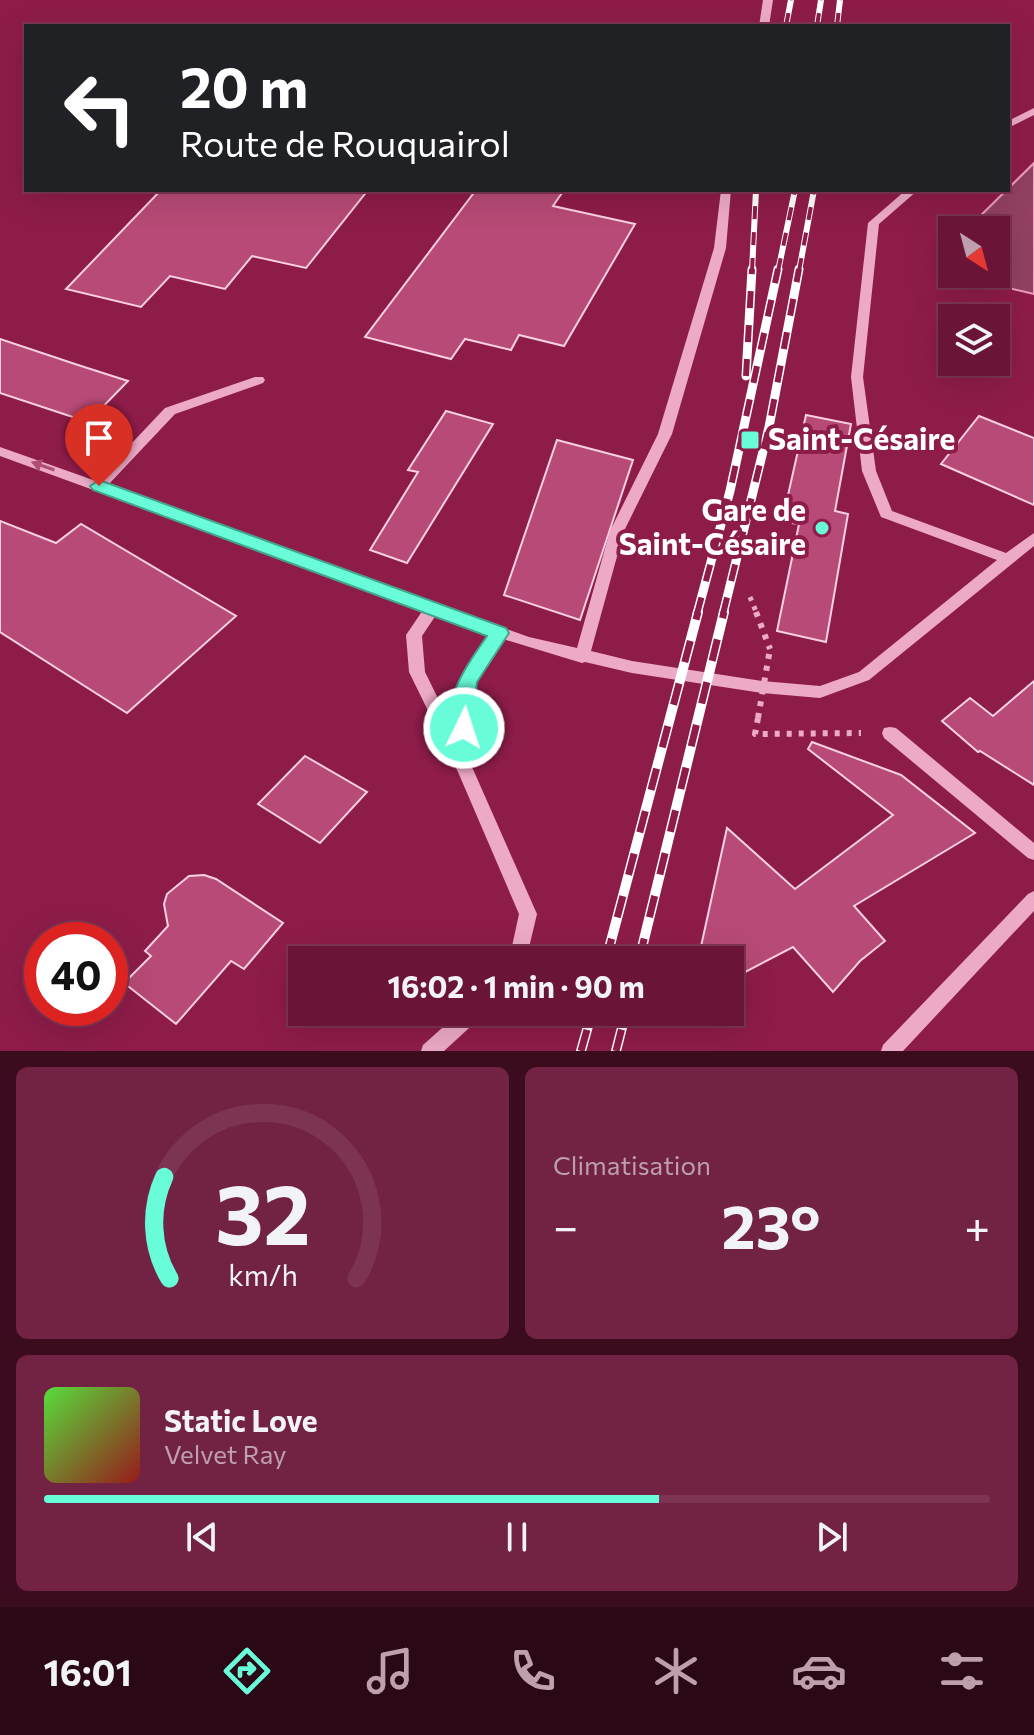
<!DOCTYPE html>
<html lang="fr">
<meta charset="utf-8">
<style>
body{margin:0;font-family:Commissioner,sans-serif;background:#722242;color:#f1f3f6;height:100vh;display:flex;flex-direction:column;font-size:30px;white-space:nowrap}
*{box-sizing:border-box;margin:0}
p{font-size:26px;color:#be9fad}
.icon{flex:none;width:44px;height:44px;fill:none;stroke:currentColor;stroke-width:2;stroke-linecap:round;stroke-linejoin:round}
.map{position:relative;height:1051px;overflow:hidden}
.details{display:flex;flex-direction:column;gap:16px;padding:16px;background:#3a0c1e;flex:1}
.details>*{flex:none}
.hud{position:absolute;left:24px;top:24px;width:986px;height:168px;border-radius:0px;box-shadow:0 8px 32px #0002,0 0 0 2px #7d3452;background:#202124;color:#fff;overflow:hidden}
.needle{width:52px;rotate:144deg}
.fabs{position:absolute;left:938px;top:216px;display:grid;gap:16px}
.fabs a{display:grid;place-items:center;width:72px;height:72px;border-radius:0px;background:#6a1537;box-shadow:0 8px 32px #0002,0 0 0 2px #7d3452;font-size:40px}
.speed{position:absolute;left:24px;top:922px;display:flex;gap:16px;font-size:40px;font-weight:700;text-align:center}
.speed>*{display:grid;place-content:center;width:104px;height:104px;border-radius:50%;background:#6a1537;box-shadow:0 8px 32px #0002,0 0 0 2px #7d3452;line-height:1}
.speed .limit{border:12px solid #d22;background:#fff;color:#111}
.pin{position:absolute;display:grid;place-items:center;width:68px;height:68px;color:#fff;margin:-82px -34px;border-radius:50% 50% 50% 0;rotate:-45deg;box-shadow:0 0 8px #0007}
.pin .icon{rotate:45deg}
.me{position:absolute;width:88px;margin:-44px;rotate:4deg;stroke-linejoin:round;filter:drop-shadow(0 0 6px #0008)}
.turn{display:flex;align-items:center;gap:28px;height:168px;padding:0 24px;font-size:36px}
.turn .icon{width:104px;height:104px;stroke-width:2.5}
.turn b{display:block;font-size:56px;line-height:68px}
.big{font-size:60px;font-weight:700;line-height:1.1}
.details .tile{flex:1;display:flex;flex-direction:column;justify-content:center;gap:12px;min-width:0;padding:0 28px;border-radius:12px;background:#722242}
.details .dial{align-items:center;gap:0}
.dial svg{height:208px;overflow:visible;fill:none;stroke:#7d3452;stroke-width:7;stroke-linecap:round;text-anchor:middle}
.dial text{fill:#f1f3f6;stroke:none}
.song{display:flex;align-items:center;gap:24px}
.cover{width:96px;height:96px;border-radius:12px;background:linear-gradient(135deg,hsl(110 70% 55%),hsl(0 70% 35%))}
.played{height:8px;border-radius:4px;background:linear-gradient(90deg,#68fdd8 65%,#7d3452 65%)}
.keys{display:flex;justify-content:space-around;direction:ltr}
.heat{display:flex;justify-content:space-between;align-items:center;font-size:44px;direction:ltr}
.details .tiles{flex:1;display:grid;gap:16px;grid-template-columns:1fr 1fr}
.tile:last-child{grid-column:span 2}
.trip{position:absolute;left:288px;top:946px;width:456px;height:80px;border-radius:0px;background:#6a1537;box-shadow:0 8px 32px #0002,0 0 0 2px #7d3452;font-weight:700;line-height:80px;text-align:center}
.tabs{display:flex;height:128px;justify-content:space-around;align-items:center;background:#2a0816;color:#be9fad}
.tabs .icon{width:56px;height:56px}
.tabs .on{color:#68fdd8}
.tabs b{font-size:36px;color:#f1f3f6}
.map>svg:first-child{display:block}
.water{fill:#924161;stroke:#ef9dc0;stroke-width:2}
.building{fill:#b74a76;stroke:#f9d0e1;stroke-width:2}
.lines{fill:none;stroke-linecap:round;stroke-linejoin:round}
.path-far1{stroke:#edaac6;stroke-width:5;stroke-dasharray:4 6;stroke-linecap:butt}
.path{stroke:#edaac6;stroke-width:6;stroke-dasharray:5 7;stroke-linecap:butt}
.minor{fill:#edaac6;fill-rule:evenodd}
.rail-far2-casing{stroke:#fff;stroke-width:6}
.rail-far1-casing{stroke:#fff;stroke-width:9}
.rail-casing{stroke:#fff;stroke-width:10}
.rail-far2{stroke:#8e1c49;stroke-width:4;stroke-dasharray:13;stroke-linecap:butt}
.rail-far1{stroke:#8e1c49;stroke-width:6;stroke-dasharray:17;stroke-linecap:butt}
.rail{stroke:#8e1c49;stroke-width:7;stroke-dasharray:22;stroke-linecap:butt}
.path-bridge{stroke:#edaac6;stroke-width:6;stroke-dasharray:5 7;stroke-linecap:butt}
.oneway{fill:#af4e75}
.route{fill:#68fdd8;stroke:#44a48c;stroke-width:2}
.poi-dot{fill:#68fdd8;stroke:#8e1c49;stroke-width:3}
.labels{text-anchor:middle;stroke-width:8;stroke-linejoin:round;paint-order:stroke}
.poi-label{font-size:30px;font-weight:bold;fill:#fff;stroke:#8e1c49;text-anchor:start}
</style>
<div class="map">
<svg width="1034" height="1051" viewBox="0 0 1034 1051">
<rect width="100%" height="100%" fill="#8e1c49"/>
<path class="water" d="M1034,163V294L967,278L963,274H996V230H966Z"/>
<path class="building" d="M161,190H368L306,268L252,256L225,289L170,276L141,307L66,289Z
M476,190H564L553,206L635,224L564,346L519,335L511,350L465,339L451,359L365,337Z
M0,339L78,365L128,381L88,422L0,393Z
M446,411L493,424L407,563L370,550L418,472L408,470Z
M806,415L851,424L835,511L848,514L826,642L777,631L799,524L782,522Z
M979,416L1034,438V505L941,464Z
M557,440L633,460L580,620L504,595Z
M0,521L56,543L81,524L236,616L127,713L0,632Z
M1034,681V785L980,751L978,752L942,721L970,698L993,716Z
M812,742L901,775L975,833L854,906L885,941L860,961L833,992L793,947L730,980V960H698L727,828L795,889L893,815L808,749Z
M305,756L367,792L320,843L258,804Z
M204,875L216,879L283,923L244,969L231,961L176,1024L124,983L151,956L145,951L168,926L164,904L167,894L189,876Z"/>
<g class="lines">
<path class="path-far1" d="M750,597L757,614"/>
<path class="path" d="M756,612L770,649
M758,718L755,734L861,733"/>
<path class="minor" d="M763,0H773L769,26H759Z
M1034,108V115L1008,128V121Z
M721,190H731L726,248L672,434L624,531L591,651L632,661L762,681L820,686L859,672L997,560L881,517L862,471L851,377L868,223L906,190H918L879,224L863,377L876,471L892,511L1006,553L1034,533V546L869,680L820,698L762,693L632,673L585,662L582,663L503,639L476,682L471,705L472,767L537,914L526,960H507L511,951L519,914L458,772L409,672L406,635L423,610L0,456V447L96,481L165,408L255,377H263L265,380L263,383L175,414L108,485L529,637L577,648L610,531L658,434L714,248ZM436,615L490,635C463,677 455,683 456,735L425,672L422,636Z
M890,727L896,728L1034,843V860L1028,858L884,738L882,733L884,728Z
M1034,891V911L903,1051H881L883,1045L1028,894Z
M460,1012H482L480,1018L444,1051H421L423,1045Z"/>
<g class="rail-far2-casing">
<path id="rail-far2" d="M786,26L791,0
M817,26L821,0
M837,26L840,0
M752,271L756,190
M778,271L795,190
M799,271L814,190"/>
</g>
<g class="rail-far1-casing">
<path id="rail-far1" d="M746,376L752,269
M697,614L730,491L778,269
M723,614L769,427L799,269"/>
</g>
<g class="rail-casing">
<path id="rail" d="M606,960L698,612
M639,960L724,612
M581,1051L592,1012
M616,1051L626,1012"/>
</g>
<use href="#rail-far2" class="rail-far2"/>
<use href="#rail-far1" class="rail-far1"/>
<use href="#rail" class="rail"/>
<path class="path-bridge" d="M758,718L770,649"/>
</g>
<defs><path id="oneway-solid" d="M-6-.8H1V-3.2L6.5 0L1 3.2V.8H-6Z" transform="scale(2)"/></defs>
<use class="oneway" href="#oneway-solid" transform="translate(43 466) rotate(-161)"/>
<path class="route" d="M99,480L506,628L509,633L477,682L471,733L464,736L457,733C439,699 469,663 487,636L93,490L90,486Z"/>
<g class="poi-dot">
<rect x="740" y="430" width="20" height="20" rx="4"/>
<circle cx="822" cy="528" r="8"/>
</g>
<g class="labels">
<g class="poi-label">
<text x="768" y="450">Saint-Césaire</text>
<text x="806" y="521" text-anchor="end">Gare de<tspan x="806" dy="34">Saint-Césaire</tspan></text>
</g>
</g>
</svg>
<div class="fabs">
<a><svg class="needle" viewBox="-14 -14 28 28"><path d="M0-13l5 13h-10z" fill="#e53935"/><path d="M0 13l5-13h-10z" fill="#be9fad"/></svg></a>
<a><svg class="icon" aria-label="layers" viewBox="0 0 24 24"><path d="M12 4l9 5-9 5-9-5zM3 14l9 5 9-5"/></svg></a>
</div>
<div class="speed"><div class="limit">40</div></div>
<div class="pin" style="left:99px;top:486px;background:#d93025"><svg class="icon" aria-label="arrive" viewBox="0 0 24 24"><path d="M6 21V4h12l-3 4 3 4H6"/></svg></div>
<svg class="me" style="left:464px;top:728px" viewBox="-20 -20 40 40"><circle r="17" fill="#68fdd8" stroke="#fff" stroke-width="3"/><path d="M0-11L8 9 0 5-8 9z" fill="#fff"/></svg>
<div class="trip">16:02 · 1 min · 90 m</div>
<div class="hud">
<div class="turn"><svg class="icon" aria-label="left" viewBox="0 0 24 24"><path d="M17 20v-9H6M10 6l-5 5 5 5"/></svg><div><b>20 m</b>Route de Rouquairol</div></div>
</div>
</div>
<section class="details">
<div class="tiles">
<div class="tile dial"><svg viewBox="0 0 100 80">
<path d="M14 69A42 42 0 1 1 86 69"/>
<path d="M14 69A42 42 0 0 1 12 30" stroke="#68fdd8"/>
<text x="50" y="56" font-size="32" font-weight="700">32</text>
<text x="50" y="72" font-size="11">km/h</text>
</svg></div>
<div class="tile"><p>Climatisation</p>
<div class="heat"><a>−</a><b class="big">23°</b><a>+</a></div>
</div>
<div class="tile">
<div class="song"><i class="cover"></i><div><b>Static Love</b><p>Velvet Ray</p></div></div>
<div class="played"></div>
<div class="keys"><svg class="icon" aria-label="previous" viewBox="0 0 24 24"><path d="M18 5L8 12l10 7zM5 5v14"/></svg><svg class="icon" aria-label="pause" viewBox="0 0 24 24"><path d="M8 5v14M16 5v14"/></svg><svg class="icon" aria-label="next" viewBox="0 0 24 24"><path d="M6 5l10 7-10 7zM19 5v14"/></svg></div>
</div>
</div>
</section>
<nav class="tabs">
<b>16:01</b>
<svg class="icon on" aria-label="directions" viewBox="0 0 24 24"><path d="M12 3l9 9-9 9-9-9zM9 14v-3h6M13 9l2 2-2 2"/></svg>
<svg class="icon" aria-label="music" viewBox="0 0 24 24"><path d="M9 18V5l10-2v13"/><circle cx="6" cy="18" r="3"/><circle cx="16" cy="16" r="3"/></svg>
<svg class="icon" aria-label="phone" viewBox="0 0 24 24"><path d="M5 4h4l2 5-3 2q2 4 5 5l2-3 5 2v4C11 20 4 13 5 4z"/></svg>
<svg class="icon" aria-label="climate" viewBox="0 0 24 24"><path d="M12 3v18M4 7l16 10M4 17L20 7"/></svg>
<svg class="icon" aria-label="car" viewBox="0 0 24 24"><path d="M5 17H2v-5l4-1 3-4h7l3 4 3 1v5h-3M9 17h6M6 11h13"/><circle cx="7" cy="17" r="2"/><circle cx="17" cy="17" r="2"/></svg>
<svg class="icon" aria-label="filters" viewBox="0 0 24 24"><path d="M4 7h16M4 17h16"/><circle cx="9" cy="7" r="2"/><circle cx="15" cy="17" r="2"/></svg>
</nav>
